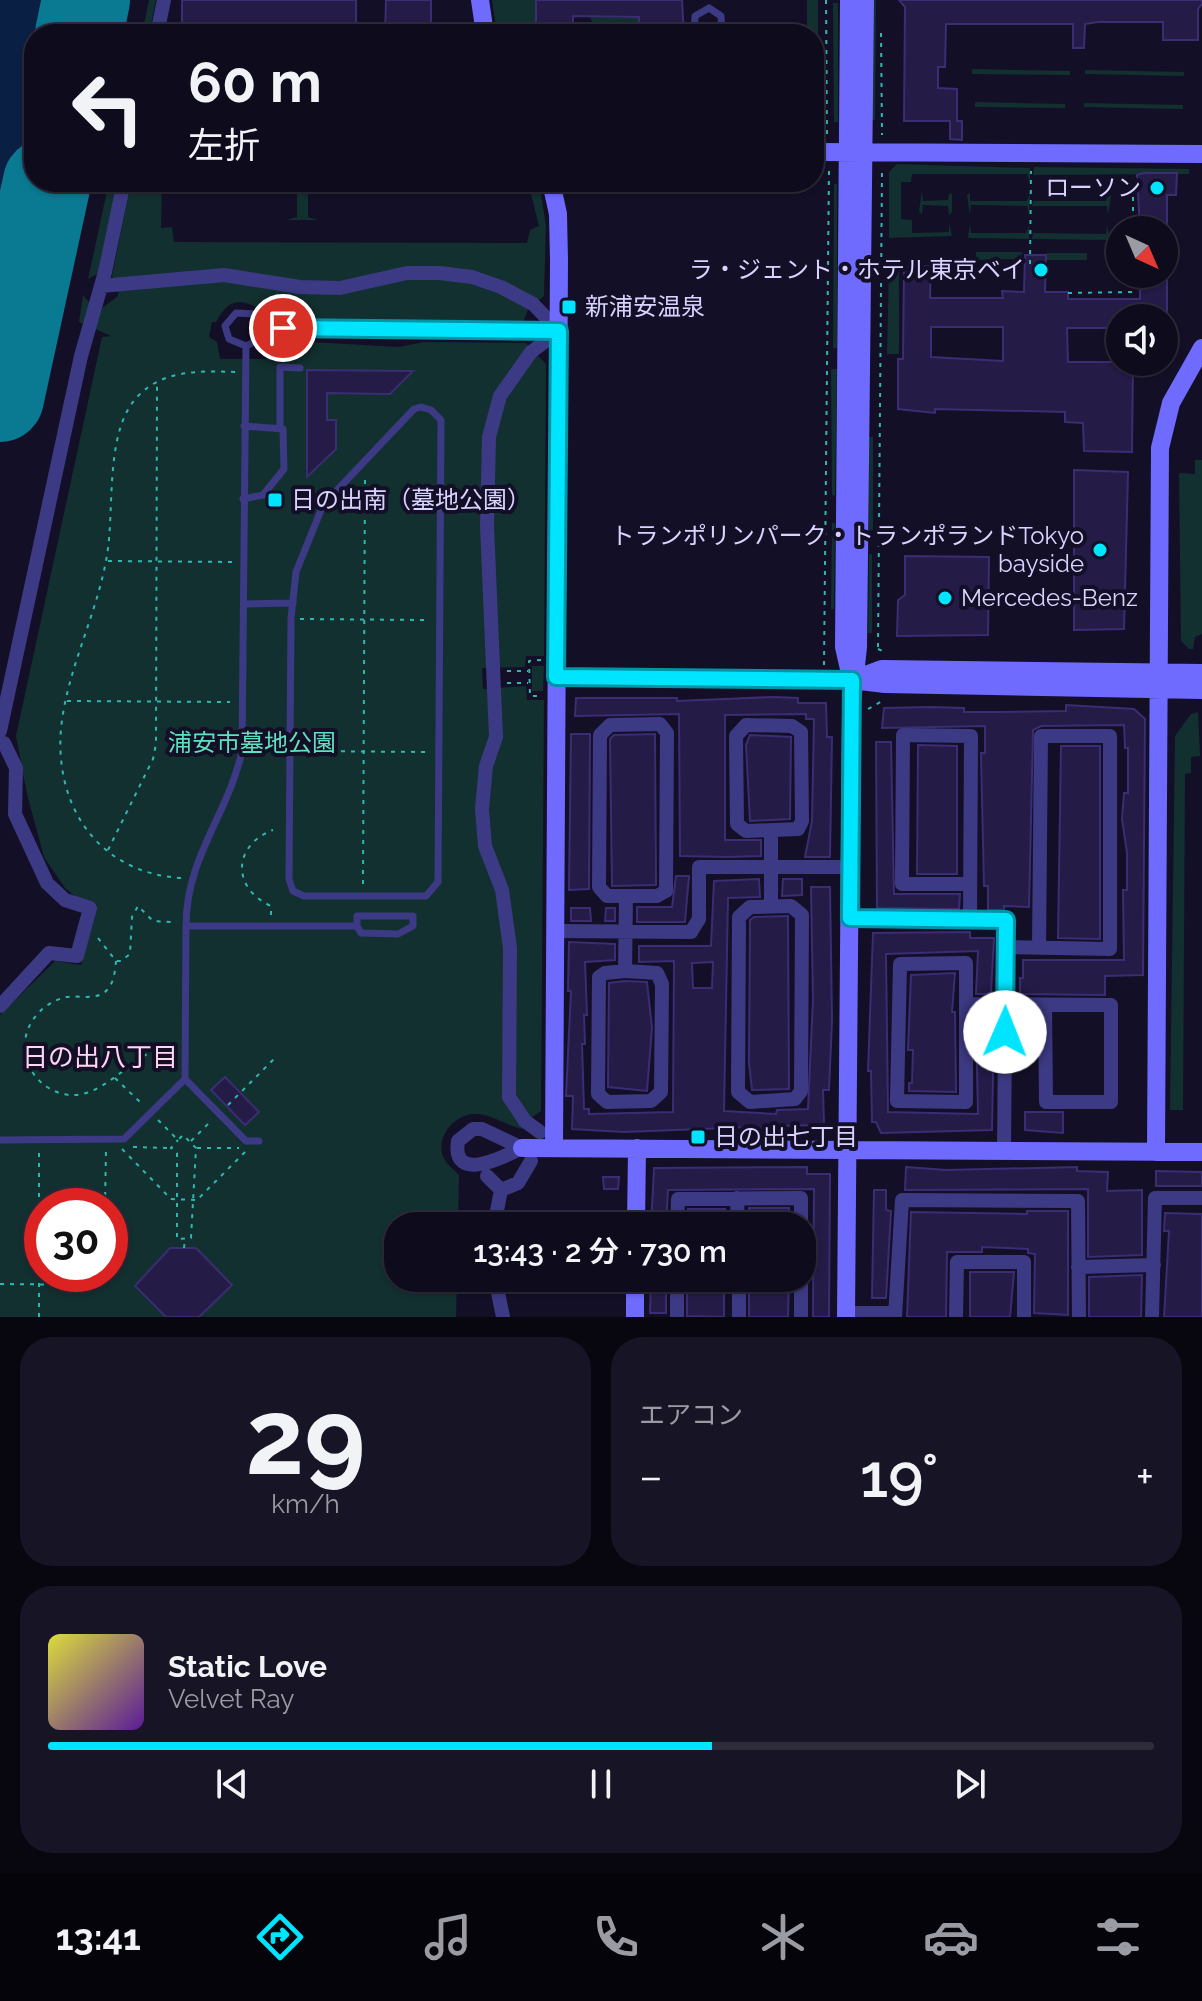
<!DOCTYPE html>
<html lang="ja">
<meta charset="utf-8">
<style>
body{margin:0;font-family:Raleway,"Noto Sans JP",sans-serif;background:#171425;color:#f1f3f6;height:100vh;display:flex;flex-direction:column;font-size:30px;white-space:nowrap}
*{box-sizing:border-box;margin:0}
p{font-size:26px;color:#9b9ba3}
.icon{flex:none;width:44px;height:44px;fill:none;stroke:currentColor;stroke-width:2;stroke-linecap:round;stroke-linejoin:round}
.map{position:relative;height:1317px;overflow:hidden}
.sheet{display:flex;flex-direction:column;gap:20px;padding:20px;background:#08060f;flex:1}
.sheet>*{flex:none}
.banner{position:absolute;left:24px;top:24px;width:800px;height:168px;border-radius:32px;box-shadow:0 2px 6px #0004,0 0 0 2px #2e2b3b;background:#0e0b1c;color:#f1f3f6;overflow:hidden}
.needle{width:52px;rotate:136deg}
.buttons{position:absolute;left:1106px;top:216px;display:grid;gap:16px}
.buttons a{display:grid;place-items:center;width:72px;height:72px;border-radius:50%;background:#0e0b1c;box-shadow:0 2px 6px #0004,0 0 0 2px #2e2b3b;font-size:40px}
.speed{position:absolute;left:24px;top:1188px;display:flex;gap:16px;font-size:40px;font-weight:700;text-align:center}
.speed>*{display:grid;place-content:center;width:104px;height:104px;border-radius:50%;background:#0e0b1c;box-shadow:0 2px 6px #0004,0 0 0 2px #2e2b3b;line-height:1}
.speed .limit{border:12px solid #d22;background:#fff;color:#111}
.pin{position:absolute;display:grid;place-items:center;width:68px;height:68px;color:#fff;margin:-34px;border:4px solid #fff;border-radius:50%;box-shadow:0 2px 8px #0007}
.me{position:absolute;width:88px;margin:-44px;rotate:1deg;stroke-linejoin:round;filter:drop-shadow(0 0 6px #0008)}
.turn{display:flex;align-items:center;gap:28px;height:168px;padding:0 32px;font-size:36px}
.turn .icon{width:104px;height:104px;stroke-width:2.5}
.turn b{display:block;font-size:56px;line-height:68px}
.big{font-size:60px;font-weight:600;line-height:1.1}
.sheet .tile{flex:1;display:flex;flex-direction:column;justify-content:center;gap:12px;min-width:0;padding:0 28px;border-radius:32px;background:#171425}
.sheet .dial{align-items:center;gap:0}
.dial b{font-size:104px;line-height:1}
.song{display:flex;align-items:center;gap:24px}
.cover{width:96px;height:96px;border-radius:12px;background:linear-gradient(135deg,hsl(60 70% 55%),hsl(270 70% 35%))}
.played{height:8px;border-radius:4px;background:linear-gradient(90deg,#00e5ff 60%,#2e2b3b 60%)}
.keys{display:flex;justify-content:space-around;direction:ltr}
.heat{display:flex;justify-content:space-between;align-items:center;font-size:44px;direction:ltr}
.sheet .tiles{flex:1;display:grid;gap:20px;grid-template-columns:1fr 1fr}
.tile:last-child{grid-column:span 2}
.trip{position:absolute;left:384px;top:1212px;width:432px;height:80px;border-radius:32px;background:#0e0b1c;box-shadow:0 2px 6px #0004,0 0 0 2px #2e2b3b;font-weight:600;line-height:80px;text-align:center}
.menu{display:flex;height:128px;justify-content:space-around;align-items:center;background:#06040b;color:#9b9ba3}
.menu .icon{width:56px;height:56px}
.menu .selected{color:#00e5ff}
.menu b{font-size:36px;color:#f1f3f6}
.map>svg:first-child{display:block}
.green{fill:#12302f;fill-rule:evenodd}
.water{fill:#0a1f44}
.lines{fill:none;stroke-linecap:round;stroke-linejoin:round}
.runway{stroke:#0a7a92;stroke-width:88}
.building{fill:#241b47;stroke:#3b2d73;stroke-width:2;fill-rule:evenodd}
.path{stroke:#2fb8b0;stroke-width:2;stroke-dasharray:4 6;stroke-linecap:butt}
.lane{stroke:#3d3a85;stroke-width:7}
.street{stroke:#3d3a85;stroke-width:14}
.secondary{stroke:#6f6bff;stroke-width:18}
.route-casing{stroke:#0095a6;stroke-width:20}
.route{stroke:#00e5ff;stroke-width:14}
.poi-dot{fill:#00e5ff;stroke:#130f26;stroke-width:3}
.labels{text-anchor:middle;stroke-width:8;stroke-linejoin:round;paint-order:stroke}
.poi-label{font-size:24px;fill:#d9d4ff;stroke:#130f26;text-anchor:start}
.park-label{font-size:24px;fill:#5fe0c0;stroke:#130f26}
.neighbourhood-label{font-size:26px;fill:#ffd6f0;stroke:#130f26}
</style>
<div class="map">
<svg width="1202" height="1317" viewBox="0 0 1202 1317">
<rect width="100%" height="100%" fill="#130f26"/>
<path class="green" d="M149,0H156L149,34H142Z
M492,0H538L536,34H497Z
M807,0H818V133L814,136V34H807Z
M871,0H876L875,120H871Z
M833,3H838V122H834Z
M590,17L638,18L639,31L597,34Z
M972,69L1070,71V75L972,74Z
M1085,70L1184,72V76L1085,74Z
M975,102L1065,104V108L975,107Z
M1084,103L1183,105V109L1084,107Z
M897,164L1030,168V183L1027,174H912L911,182H901V219L912,220V233L949,232V223L952,236L889,238V172Z
M1034,167L1189,169V174L1033,175Z
M109,182H118L99,273L88,279Z
M131,182H162L161,228L172,227L174,242L527,243L530,230L539,226L528,182H539L546,226L544,296L528,310L523,322H287C260,314 236,282 216,322H212L209,337L217,342L220,359H265L271,348L293,341L400,347L423,342L526,343L546,364L544,656H526L525,667L482,668L483,689L526,686L527,700H544L541,1111L526,1121L523,1129C506,1126 490,1113 474,1114C453,1114 433,1141 445,1160C448,1166 455,1170 459,1175L458,1226H398V1278H457L456,1317H0V1015L55,961L81,965L97,904L76,897L65,888L44,857L27,794L16,736L102,337L111,336L79,322L83,295L92,306L101,309L118,296L119,286L112,276ZM42,1206H110V1274H42Z
M297,182H308V217L318,220H287L297,217Z
M834,184H837V348H833Z
M922,191L923,201L948,200L949,193L952,194V212L949,215L948,206L923,205L922,214L919,211Z
M970,193V201H1027L1030,193L1029,214L1027,206L971,205L970,215L967,195Z
M1108,193L1111,196L1108,215L1107,206H1032L1033,201H1106Z
M970,223L971,233H1026L1029,226V239L968,238Z
M1107,225L1110,240L1032,239L1033,233L1106,234Z
M976,252H1022V259L976,260Z
M1046,253H1087V260H1046Z
M889,266H899V354H887Z
M831,369H837L835,496L832,495Z
M869,437H873V530H869Z
M1195,460H1202V634L1195,637L1193,649H1189L1181,641L1179,473L1195,474Z
M832,523H835L834,609H831Z
M869,554H872V633H868Z
M532,666H544L543,691H532Z
M1198,712L1200,756L1191,757V773L1185,774L1183,1110H1170L1175,736L1191,714Z"/>
<path class="water" d="M0,0H71L64,34H34V170L0,326Z"/>
<g class="lines">
<path class="runway" d="M79,34L86,0
M0,398L47,182"/>
</g>
<path class="building" d="M182,0H356V34H182Z
M386,0H431V34H385Z
M536,0H682L684,34H639V17L573,16V34H536Z
M899,0H1202V4L1198,9V40H1163V22H1098L1085,24L1084,48H1073V24H946L945,67H938V88L957,89V121H962V140L950,139V121H904L905,7Z
M1144,173H1177L1176,195H1167V230H1140L1137,175Z
M1025,255H1046L1045,292H1068V299H1140V274H1167V318H1120V328H1067L1068,362H1133L1132,452L1084,451L1083,423L1065,422V412L935,409V413L898,409V359H903L904,267L931,266L930,298H1003L1002,291L1024,292ZM931,327H1003V361L931,357Z
M307,370L413,371L390,394L327,393V420H336V449L307,477Z
M1074,470L1128,472L1124,629L1074,630Z
M905,556L989,557L988,635L897,636L898,600L905,595Z
M773,697L798,698V703H826L827,737H832L830,857H805L812,821L814,719H806V714L725,715V840H761V856L727,857L680,856L679,714L575,716L576,698H677V701Z
M1066,705L1134,709L1145,719L1143,975L1105,976V995L1020,994V978H1023V960H1124L1123,890H1127V853L1122,819L1124,793H1128V748H1125L1124,725L1041,726L1033,730L1029,907L1004,906V910H988V886H984L981,753H985V726L882,728L884,708L932,707L964,708V712H998L1066,711Z
M571,734H590L589,889L569,890Z
M655,734L656,885L612,886L610,739L614,735Z
M750,735L791,737L790,819L750,821L746,745Z
M876,742H891L894,894H960L959,909L877,908Z
M918,745L957,746V874H917Z
M1061,746H1100V939L1058,938Z
M676,876H689L685,922H637V907H672Z
M759,879L760,897L728,898L724,1111L776,1114L777,1110L808,1109L813,999L811,887H830L832,1021L829,1090H823L824,1125L772,1126V1130L752,1131V1127L624,1132L572,1129L573,1096H566L571,991H568L569,942L615,944V960L585,962L587,1015H584L585,1044H582L584,1109H589V1114L673,1112L674,961L639,962V946H711L714,881ZM713,962L712,988H693L692,963Z
M783,879H802V895L782,896Z
M571,908H590L591,921H571Z
M606,908H615V921H605Z
M788,916L789,1089L752,1090L749,1063L750,920L754,917Z
M970,932V938H994L991,992L986,994H976L978,951L886,954L888,1112L978,1114L976,1022H994L992,1130L881,1133L876,1122H872L871,1071H868L873,933Z
M955,973L952,1012H955L956,1092L909,1091V1083H912L913,1050H908L911,975Z
M625,981L647,982L652,1028L647,1091L608,1087L609,983Z
M225,1077L259,1112L245,1125L211,1090Z
M1025,1112H1063V1133L1025,1130Z
M807,1167V1174H830L829,1317H813L814,1189L668,1190L666,1226H651L654,1168Z
M906,1167L946,1170L1077,1167V1171L1108,1172L1107,1191L1142,1190V1255L1088,1257V1189L905,1190Z
M1156,1171L1202,1172V1186H1156Z
M603,1177H619L618,1189H604Z
M874,1190H886V1210L891,1211L886,1298H872Z
M749,1208H789V1226H749Z
M688,1209H725L726,1226H687Z
M1027,1211H1068V1315L1034,1313L1035,1254L1028,1253V1249L982,1247V1252H947L946,1317H907L911,1212L1027,1214Z
M1165,1213L1202,1214V1317H1164L1169,1231H1164Z
M170,1248H196L232,1285L199,1317H166L135,1286Z
M970,1272H1014L1010,1317H970Z
M1142,1275L1141,1317H1089V1277Z
M651,1278H666V1313H650Z
M687,1278L724,1282V1317L687,1316Z
M749,1278H789L788,1317H749Z"/>
<g class="lines">
<path class="path" d="M826,0L827,135
M881,33L882,135
M1133,197V230
M1030,264L1031,171
M1068,293L1132,292V274
M108,561L234,562
M300,619L430,620
M878,647L882,169
M878,649L885,652
M541,660L529,661L530,696H541
M824,665L829,168
M507,671H528
M507,683H528
M67,701L230,702
M868,709L882,701
M301,751L427,752
M108,850L153,759L156,744L157,383
M181,878C96,873 51,802 62,720C70,663 98,611 107,555C115,509 104,431 138,396C164,369 201,371 236,372
M363,884L365,474
M271,915V906C231,888 233,845 273,830
M98,938L116,961H121L130,954L132,917L138,906L153,921L173,922
M116,961C115,971 114,983 107,990C97,1001 79,995 66,997C41,1003 22,1026 25,1052C27,1066 35,1079 47,1087C96,1118 127,1051 173,1044
M115,1078L142,1104
M228,1105L276,1057
M158,1120L178,1140L183,1135L196,1148L191,1238L177,1239V1153L171,1148L178,1140
M191,1141L212,1120
M133,1147L170,1148
M197,1148H239
M122,1149L171,1199L197,1200L246,1151
M105,1206L106,1148
M184,1248L185,1239
M0,1284L104,1285V1274
M39,1317V1150"/>
<path class="lane" d="M709,8L721,16L722,34
M694,34L695,16L709,8
M283,328L246,346L229,339L225,326L236,313L258,314L283,328L557,331
M246,346L242,751C228,815 186,857 186,926H357L361,933L398,934L413,926V916H357V926
M421,407L431,410L441,420L438,882L426,896H304L293,891L289,879L291,618L296,572L323,505L414,409Z
M280,428V367L300,368
M243,499L263,495L284,469L283,429L244,426
M244,604L293,603
M243,735L291,736
M185,1079L246,1141H259
M0,1140L124,1139L185,1079L186,926"/>
<path class="street" d="M157,34L164,0
M101,286L224,275L300,287L340,288L407,273H440L472,277L501,287L533,304L559,331L531,352L500,396L489,437L487,526L496,737L486,766L482,809L485,846L502,890L510,948L509,1097L525,1121L540,1132
M660,724L667,733L666,891L657,896H607L599,887L600,735L610,725Z
M746,725L792,726L801,732L802,821L798,829L746,831L737,824L736,736Z
M0,731L81,356L105,272L124,182
M771,831V906
M970,884H902L903,735L971,736L970,919
M791,906L802,915L801,1091L795,1099L750,1102L738,1092L739,917L750,907Z
M850,918L1006,920L1004,1151
M555,931L691,932L699,919V867H850
M1006,947L1110,949V736H1041L1039,948
M966,963V1102L897,1101L900,964Z
M625,971L657,973L662,984L661,1092L651,1101L607,1102L598,1094L599,977L605,973Z
M625,971L626,896
M966,1004L1111,1005V1102H1046L1045,1005
M0,1006L49,953L77,956L90,908L65,900L47,883L15,814L16,768L4,743
M473,1129H482L522,1148C504,1157 451,1184 458,1141Z
M487,1176L501,1190
M737,1198L738,1226
M494,1226L501,1190L518,1183L531,1161
M677,1226L678,1199L801,1198V1226
M1078,1267L1154,1265
M495,1278L503,1317
M677,1278V1317
M739,1278V1317
M846,1313H895
M801,1317V1278
M895,1317L902,1200L1078,1201L1079,1317
M956,1317L957,1262H1024V1317
M1152,1317L1155,1198H1202"/>
<path class="secondary" d="M480,0L485,34
M849,0L844,647L849,669
M814,152L1202,154
M551,182L558,214L559,260L554,1148
M556,677L852,680L885,684L1202,690
M855,679L882,669L1202,673
M522,1148L1202,1152
M1156,1152L1160,448L1171,403L1202,348
M636,1226L637,1148
M635,1317V1278
M846,1317L851,712L858,647L865,0"/>
</g>
<g class="lines">
<g class="route-casing">
<path id="route" d="M283,328L559,331L556,677L852,680L850,918L1006,920L1005,1032"/>
</g>
<use href="#route" class="route"/>
</g>
<g class="poi-dot">
<circle cx="1157" cy="188" r="8"/>
<circle cx="1041" cy="270" r="8"/>
<rect x="561" y="299" width="16" height="16" rx="4"/>
<rect x="267" y="492" width="16" height="16" rx="4"/>
<circle cx="1100" cy="550" r="8"/>
<circle cx="945" cy="598" r="8"/>
<rect x="690" y="1129" width="16" height="16" rx="4"/>
</g>
<g class="labels">
<g class="poi-label">
<text x="1141" y="196" text-anchor="end">ローソン</text>
<text x="1025" y="278" text-anchor="end">ラ・ジェント・ホテル東京ベイ</text>
<text x="585" y="315">新浦安温泉</text>
<text x="291" y="508">日の出南（墓地公園）</text>
<text x="1084" y="544" text-anchor="end">トランポリンパーク・トランポランドTokyo<tspan x="1084" dy="28">bayside</tspan></text>
<text x="961" y="606">Mercedes-Benz</text>
<text x="714" y="1145">日の出七丁目</text>
</g>
<g class="park-label">
<text x="252" y="751">浦安市墓地公園</text>
</g>
<g class="neighbourhood-label">
<text x="100" y="1066">日の出八丁目</text>
</g>
</g>
</svg>
<div class="buttons">
<a><svg class="needle" viewBox="-14 -14 28 28"><path d="M0-13l5 13h-10z" fill="#e53935"/><path d="M0 13l5-13h-10z" fill="#9b9ba3"/></svg></a>
<a><svg class="icon" aria-label="sound" viewBox="0 0 24 24"><path d="M4 9h4l5-4v14l-5-4H4zM17 9q2 3 0 6"/></svg></a>
</div>
<div class="speed"><div class="limit">30</div></div>
<div class="pin" style="left:283px;top:328px;background:#d93025"><svg class="icon" aria-label="arrive" viewBox="0 0 24 24"><path d="M6 21V4h12l-3 4 3 4H6"/></svg></div>
<svg class="me" style="left:1005px;top:1032px" viewBox="-20 -20 40 40"><circle r="19" fill="#fff"/><path d="M0-13L10 11 0 6-10 11z" fill="#00e5ff"/></svg>
<div class="trip">13:43 · 2 分 · 730 m</div>
<div class="banner">
<div class="turn"><svg class="icon" aria-label="left" viewBox="0 0 24 24"><path d="M17 20v-9H6M10 6l-5 5 5 5"/></svg><div><b>60 m</b>左折</div></div>
</div>
</div>
<section class="sheet">
<div class="tiles">
<div class="tile dial"><b>29</b><p>km/h</p></div>
<div class="tile"><p>エアコン</p>
<div class="heat"><a>−</a><b class="big">19°</b><a>+</a></div>
</div>
<div class="tile">
<div class="song"><i class="cover"></i><div><b>Static Love</b><p>Velvet Ray</p></div></div>
<div class="played"></div>
<div class="keys"><svg class="icon" aria-label="previous" viewBox="0 0 24 24"><path d="M18 5L8 12l10 7zM5 5v14"/></svg><svg class="icon" aria-label="pause" viewBox="0 0 24 24"><path d="M8 5v14M16 5v14"/></svg><svg class="icon" aria-label="next" viewBox="0 0 24 24"><path d="M6 5l10 7-10 7zM19 5v14"/></svg></div>
</div>
</div>
</section>
<nav class="menu">
<b>13:41</b>
<svg class="icon selected" aria-label="directions" viewBox="0 0 24 24"><path d="M12 3l9 9-9 9-9-9zM9 14v-3h6M13 9l2 2-2 2"/></svg>
<svg class="icon" aria-label="music" viewBox="0 0 24 24"><path d="M9 18V5l10-2v13"/><circle cx="6" cy="18" r="3"/><circle cx="16" cy="16" r="3"/></svg>
<svg class="icon" aria-label="phone" viewBox="0 0 24 24"><path d="M5 4h4l2 5-3 2q2 4 5 5l2-3 5 2v4C11 20 4 13 5 4z"/></svg>
<svg class="icon" aria-label="climate" viewBox="0 0 24 24"><path d="M12 3v18M4 7l16 10M4 17L20 7"/></svg>
<svg class="icon" aria-label="car" viewBox="0 0 24 24"><path d="M5 17H2v-5l4-1 3-4h7l3 4 3 1v5h-3M9 17h6M6 11h13"/><circle cx="7" cy="17" r="2"/><circle cx="17" cy="17" r="2"/></svg>
<svg class="icon" aria-label="filters" viewBox="0 0 24 24"><path d="M4 7h16M4 17h16"/><circle cx="9" cy="7" r="2"/><circle cx="15" cy="17" r="2"/></svg>
</nav>
